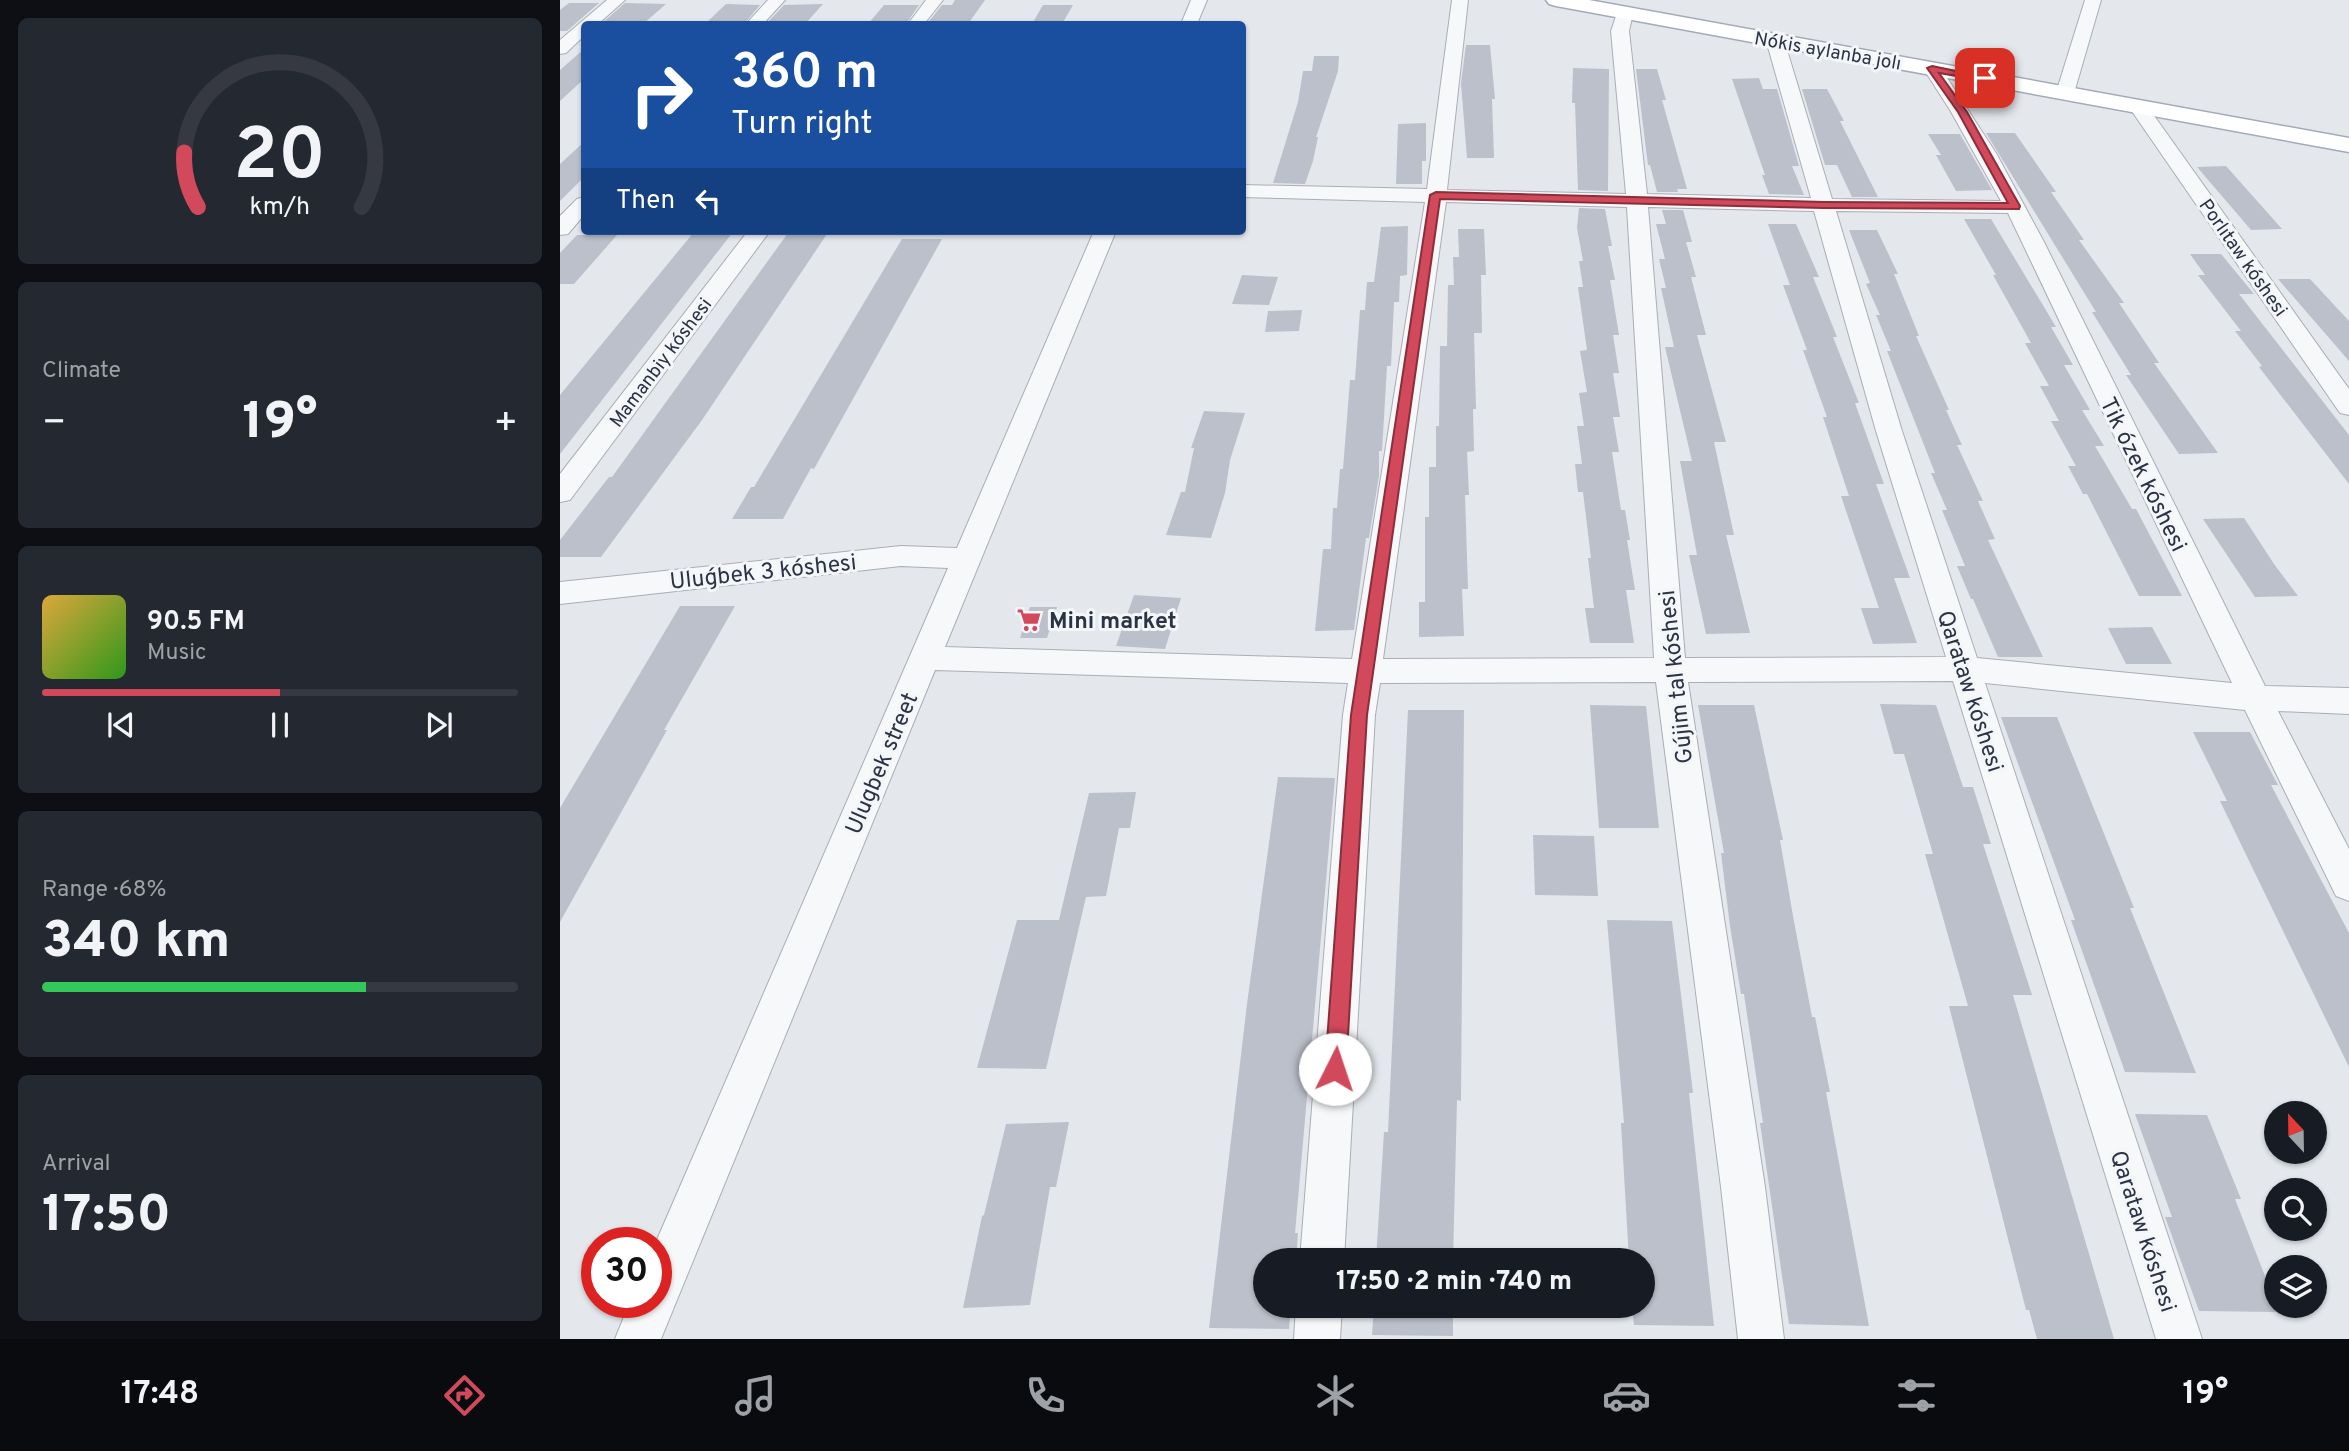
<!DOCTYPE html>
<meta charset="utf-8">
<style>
body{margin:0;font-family:Overpass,sans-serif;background:#242831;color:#f1f3f6;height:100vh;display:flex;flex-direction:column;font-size:26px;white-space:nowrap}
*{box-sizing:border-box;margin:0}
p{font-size:23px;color:#9ea1a6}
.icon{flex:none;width:38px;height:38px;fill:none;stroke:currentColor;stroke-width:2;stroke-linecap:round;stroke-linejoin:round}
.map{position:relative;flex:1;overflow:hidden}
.details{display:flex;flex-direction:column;gap:18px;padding:18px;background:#0d0f14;width:560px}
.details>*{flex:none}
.banner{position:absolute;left:21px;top:21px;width:665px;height:214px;border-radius:7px;box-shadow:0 2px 5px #0004;background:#1a4fa0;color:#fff;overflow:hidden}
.needle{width:46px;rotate:338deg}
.controls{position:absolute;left:1704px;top:1101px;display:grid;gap:14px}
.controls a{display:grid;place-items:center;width:63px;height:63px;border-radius:50%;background:#171b24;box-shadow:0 2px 5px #0004;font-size:35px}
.speed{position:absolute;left:21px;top:1227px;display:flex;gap:14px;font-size:35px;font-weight:700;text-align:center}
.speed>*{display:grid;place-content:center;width:91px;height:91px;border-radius:50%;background:#171b24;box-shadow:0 2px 5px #0004;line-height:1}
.speed .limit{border:10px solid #d22;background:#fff;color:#111}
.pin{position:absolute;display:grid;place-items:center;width:60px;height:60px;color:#fff;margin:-30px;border-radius:14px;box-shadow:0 4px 10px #0006}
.me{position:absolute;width:77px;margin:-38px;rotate:4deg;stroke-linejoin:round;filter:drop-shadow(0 0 5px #0008)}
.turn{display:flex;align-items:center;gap:24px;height:147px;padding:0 35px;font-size:32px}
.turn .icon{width:91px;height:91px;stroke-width:2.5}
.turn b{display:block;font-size:49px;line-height:60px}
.then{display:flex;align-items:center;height:66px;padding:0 35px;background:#0003;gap:14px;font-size:26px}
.big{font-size:52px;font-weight:800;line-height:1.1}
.details .tile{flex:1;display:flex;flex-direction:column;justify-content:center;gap:10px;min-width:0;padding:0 24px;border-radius:10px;background:#242831}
.details .dial{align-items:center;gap:0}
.dial svg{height:182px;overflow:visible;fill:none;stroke:#363941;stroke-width:7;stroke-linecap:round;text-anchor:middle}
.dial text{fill:#f1f3f6;stroke:none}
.song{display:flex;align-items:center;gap:21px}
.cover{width:84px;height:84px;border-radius:10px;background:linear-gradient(135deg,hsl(40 70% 55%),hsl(110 70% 35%))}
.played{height:7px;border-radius:4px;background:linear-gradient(90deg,#d1495b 50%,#363941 50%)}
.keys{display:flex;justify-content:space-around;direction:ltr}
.heat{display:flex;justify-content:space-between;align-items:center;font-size:38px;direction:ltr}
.charge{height:10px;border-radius:5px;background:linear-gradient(90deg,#34c759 68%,#363941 0)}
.trip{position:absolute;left:693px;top:1248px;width:402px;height:70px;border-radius:35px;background:#171b24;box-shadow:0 2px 5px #0004;font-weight:800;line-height:70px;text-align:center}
.tabs{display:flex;height:112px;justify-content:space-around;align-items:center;background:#090b0e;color:#9ea1a6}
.tabs .icon{width:49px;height:49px}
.tabs .active{color:#d1495b}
.tabs b{font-size:32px;color:#f1f3f6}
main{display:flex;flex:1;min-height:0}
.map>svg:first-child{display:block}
.building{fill:#bbc0ca}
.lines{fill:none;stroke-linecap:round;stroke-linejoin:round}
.minor-casing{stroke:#a9aeb7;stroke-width:2}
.major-casing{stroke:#a3abb8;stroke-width:3}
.minor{fill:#f7f8fa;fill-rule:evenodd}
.major{fill:#fff;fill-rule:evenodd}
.route{fill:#d1495b;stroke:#882f3b;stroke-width:2}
.labels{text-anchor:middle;stroke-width:6;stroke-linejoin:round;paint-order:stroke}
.far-street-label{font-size:19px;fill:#2b3445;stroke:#f4f6f9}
.street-label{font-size:23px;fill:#2b3445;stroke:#f4f6f9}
.poi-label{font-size:23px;font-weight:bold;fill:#2b3445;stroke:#f4f6f9;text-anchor:start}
</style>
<main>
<section class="details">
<div class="tile dial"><svg viewBox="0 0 100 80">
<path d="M14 69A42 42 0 1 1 86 69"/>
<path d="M14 69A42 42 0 0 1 8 45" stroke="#d1495b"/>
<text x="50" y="56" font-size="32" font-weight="700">20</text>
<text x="50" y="72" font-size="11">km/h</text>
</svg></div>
<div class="tile"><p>Climate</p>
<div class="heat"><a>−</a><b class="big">19°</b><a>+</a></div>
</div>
<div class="tile">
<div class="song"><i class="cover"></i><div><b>90.5 FM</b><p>Music</p></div></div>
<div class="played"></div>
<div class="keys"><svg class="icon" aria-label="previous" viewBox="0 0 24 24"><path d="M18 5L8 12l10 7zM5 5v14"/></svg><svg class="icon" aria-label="pause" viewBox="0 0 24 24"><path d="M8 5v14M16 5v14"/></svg><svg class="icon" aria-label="next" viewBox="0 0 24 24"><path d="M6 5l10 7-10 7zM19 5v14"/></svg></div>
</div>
<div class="tile"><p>Range · 68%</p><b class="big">340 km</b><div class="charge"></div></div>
<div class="tile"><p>Arrival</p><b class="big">17:50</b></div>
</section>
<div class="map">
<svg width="1789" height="1339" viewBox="0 0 1789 1339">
<rect width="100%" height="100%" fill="#e4e7ec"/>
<path class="building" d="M395,0H425L408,24H367L382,5H392Z
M9,3H39L7,31H0V10Z
M65,3L106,4L83,24H41Z
M166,4L200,5L184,24H145Z
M263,4L245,24H206L224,5Z
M324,5H359L346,24H308Z
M483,5H513L502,24H472Z
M906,45H930L935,99H932L934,158H907L901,83Z
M24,49V79L0,101V70Z
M754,56H779L778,71L756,137H758L753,161L745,184L713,183L738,102L743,71H752Z
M1013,68L1049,69L1048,191L1018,190L1015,103H1012Z
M1076,69H1097L1106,100H1102L1127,189H1117L1118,192H1097L1090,165H1088Z
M1199,78L1203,89H1217L1239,166H1232L1244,195L1209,194L1202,175H1205L1172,79Z
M1242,89H1267L1284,121H1280L1318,197H1292L1277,165H1265Z
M866,123V161H862V184H836L838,124Z
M1426,133H1455L1496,192H1491L1524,240H1519L1564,303H1559L1599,363H1594L1658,453L1619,454L1566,375H1571L1532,312H1536Z
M1368,134H1400L1432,190L1396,191L1376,155H1381Z
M24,142V177L0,201V164Z
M1666,166L1722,229L1691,230L1637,167Z
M1019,208L1045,209L1052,246H1048L1055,280H1050L1059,335H1053L1059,373H1053L1060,417H1053L1059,452H1052L1061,510H1065L1070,540H1067L1075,590H1066L1074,643H1030L1025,608H1034L1028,558H1031L1023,492H1018L1015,464H1022L1017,426H1024L1019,393L1027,392L1020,351L1027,350L1018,287H1023L1019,261H1023L1017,228Z
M1102,210H1123L1132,242H1126L1136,277H1131L1146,335H1137L1166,442H1154L1174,535H1166L1190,633L1146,634L1129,555H1137L1120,461H1132L1105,347H1114L1101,288H1106L1099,259H1105L1096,224H1106Z
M1404,219H1431L1496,327H1491L1513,365H1504L1530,410H1522L1544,446H1535L1572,509H1576L1622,596H1579L1527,494H1523L1508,466H1516L1491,421H1499L1480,386H1489L1465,343H1471L1433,275H1436Z
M1208,224H1236L1259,277H1253L1277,337H1273L1299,403H1295L1324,484H1316L1350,578H1334L1357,643L1313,644L1301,608H1319L1281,496H1289L1263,417H1267L1243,350H1247L1223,285H1230Z
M848,226L847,275L840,276L839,302H834L831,366H827L822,451H819V476L809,538H806L794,630L755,631L763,549H771L773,508H777L780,469H783L790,380H795L800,310H805L807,282H814L821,227Z
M898,229H924L926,275H921L922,333H914L916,409H913L914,451L907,452L909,495H905L908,589H902L904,636L859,637V602H865V517H869V467H876V426H879L880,346H887L888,285H894L893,257H899Z
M1289,230H1317L1338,274H1334L1359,336H1356L1389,410H1386L1402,445H1397L1423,501H1418L1435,539L1428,540L1483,657H1438L1413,599H1411L1397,566H1405L1382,510H1387L1371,473H1375L1327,351H1331L1316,315H1320L1306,284L1310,283Z
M134,232H173L0,454V395Z
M228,233L267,234L142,420L41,557H0V540L49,477H52Z
M17,235H57L14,284H0V253Z
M342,239H382L254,469L251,468L223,519H172L191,487H194Z
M1630,254H1661L1694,294H1679L1789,435V484L1699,367L1702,366L1675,331H1681L1638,275H1645Z
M682,275L718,277L709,305L672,304Z
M1718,279H1750L1789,321V361Z
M742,310L739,331L705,332L708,311Z
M644,411L685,413L670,460L665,493L651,538L606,535L621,492H625L634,448H631Z
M1684,518L1714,564L1738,596L1695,597L1643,519Z
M574,595L621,598L605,649L556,646Z
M120,606H175L104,730H107L0,922V808Z
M470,607H497L487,638H460Z
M1592,627L1612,664H1566L1548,628Z
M1320,704L1376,705L1403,787H1413L1431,844H1423L1472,995H1453L1554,1339H1477L1469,1310H1466L1389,1006H1408L1365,854H1373L1344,754H1334Z
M1030,705L1086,706L1099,828H1039Z
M1138,705H1194L1223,840H1220L1233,916L1252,1017H1255L1270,1092H1266L1309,1326L1229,1324L1200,1123H1203L1184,994H1181L1170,926L1161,853H1164Z
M848,710H904L901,1101L897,1100L893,1260H816L824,1132H828Z
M1441,717H1497L1574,908H1570L1636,1073L1565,1072L1511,920H1515Z
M1633,732H1690L1718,785H1711L1789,933V1067L1660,801H1667Z
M718,777L775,778L735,1233H738L736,1260H705V1306H731L729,1329L649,1328L687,1004Z
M576,792L570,828H559L546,896L526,897L486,1069L417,1068L457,920H499L529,793Z
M973,835L1034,836L1038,896L975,895Z
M1047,920L1112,921L1133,1093H1129L1154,1326L1074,1325L1072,1306H1083V1260H1069L1061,1123H1064Z
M1575,1114L1647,1115L1681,1199H1675L1719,1312L1639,1311L1605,1217H1612Z
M509,1122L496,1187H490L470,1305L403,1308L422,1216L424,1215L446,1124Z
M814,1306H893V1336L812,1335Z"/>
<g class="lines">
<g class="minor-casing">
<path id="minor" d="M47,0H65L38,24H24V36L6,53L0,54V40Z
M208,0H225L203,24H186Z
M366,0H383L364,24H348Z
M631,0H647L637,24H621Z
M892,0H908L887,190L1066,194L1051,31L1057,13L1065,8L1073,13L1069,31L1087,194L1251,198L1206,40L1215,35L1224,40L1272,199L1441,201L1390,110L1363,68L1366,64H1378L1436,153L1484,242L1705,686L1789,688V714L1718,711L1789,849V901L1776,896L1685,710L1425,683L1642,1339H1596L1393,681L1128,682L1205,1187L1224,1339H1178L1161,1187L1096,682L820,683L815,715L784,1260H740L783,715L788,683L375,670L101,1339H55L70,1302H96V1242L388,568L341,566L0,604V582L341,546L397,548L534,231H556L385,647L792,659L865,202L682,197V185L867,189ZM886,202L1067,207L1094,658L823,659ZM1088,207L1254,211L1316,431L1386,657L1125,658ZM1276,211L1448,213L1672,683L1417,658L1342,431Z
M1525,0H1541L1514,93L1505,99L1496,93Z
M1578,101L1585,103L1789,389V415L1780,413L1569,107Z
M24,197V215L8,234L0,235V216L17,199Z
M188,231H210L10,500L0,502V474Z
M736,1306H782L780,1339H734Z"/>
</g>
<g class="major-casing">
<path id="major" d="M986,0H1029L1789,138V152L996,6L989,4Z"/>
</g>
<use href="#minor" class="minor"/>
<use href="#major" class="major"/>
</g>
<path class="route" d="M1372,66L1430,78L1425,81L1379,73L1407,112L1460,206L1459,209L1264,208L880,199L807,715L786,1069L783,1076L775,1079L768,1076L765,1069L791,715L870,195L876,192L1264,202L1448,203L1398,112L1367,68Z"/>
<defs>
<g id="supermarket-bare" transform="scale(1.89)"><path d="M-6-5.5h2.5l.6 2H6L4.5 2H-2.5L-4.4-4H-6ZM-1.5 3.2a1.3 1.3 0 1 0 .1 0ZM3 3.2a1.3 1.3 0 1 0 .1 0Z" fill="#d1495b" stroke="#f4f6f9" stroke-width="2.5" paint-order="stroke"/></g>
</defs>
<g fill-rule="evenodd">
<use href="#supermarket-bare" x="469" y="620"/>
</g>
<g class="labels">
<g class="far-street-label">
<text transform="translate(1268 50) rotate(10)" y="7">Nókis aylanba jolı</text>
<text transform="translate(1684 257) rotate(55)" y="7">Porlıtaw kóshesi</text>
<text transform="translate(100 362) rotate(-53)" y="7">Mamanbiy kóshesi</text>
</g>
<g class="street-label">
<text transform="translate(1584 474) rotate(64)" y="8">Tik ózek kóshesi</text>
<text transform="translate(203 571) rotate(-6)" y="8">Uluǵbek 3 kóshesi</text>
<text transform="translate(1115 677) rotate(-96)" y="8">Gújim tal kóshesi</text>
<text transform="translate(1411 691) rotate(72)" y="8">Qarataw kóshesi</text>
<text transform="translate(321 763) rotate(-67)" y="8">Ulugbek street</text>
<text transform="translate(1584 1231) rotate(72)" y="8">Qarataw kóshesi</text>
</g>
<g class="poi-label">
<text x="489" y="628">Mini market</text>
</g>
</g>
</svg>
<div class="controls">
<a><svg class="needle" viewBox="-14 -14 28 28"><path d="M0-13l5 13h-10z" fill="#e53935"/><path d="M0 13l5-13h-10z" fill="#9ea1a6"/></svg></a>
<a><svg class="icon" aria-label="search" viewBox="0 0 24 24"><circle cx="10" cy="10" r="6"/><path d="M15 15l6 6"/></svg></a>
<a><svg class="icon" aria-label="layers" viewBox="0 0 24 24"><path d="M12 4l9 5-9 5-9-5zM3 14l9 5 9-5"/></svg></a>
</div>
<div class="speed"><div class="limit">30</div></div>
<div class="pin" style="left:1425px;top:78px;background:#d93025"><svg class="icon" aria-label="arrive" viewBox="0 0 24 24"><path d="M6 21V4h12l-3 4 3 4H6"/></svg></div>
<svg class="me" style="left:775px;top:1069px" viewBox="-20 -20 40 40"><circle r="19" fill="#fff"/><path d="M0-13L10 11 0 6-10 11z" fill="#d1495b"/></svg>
<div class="trip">17:50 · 2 min · 740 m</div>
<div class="banner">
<div class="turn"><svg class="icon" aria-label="right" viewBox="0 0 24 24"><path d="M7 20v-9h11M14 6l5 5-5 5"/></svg><div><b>360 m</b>Turn right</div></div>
<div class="then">Then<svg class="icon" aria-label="left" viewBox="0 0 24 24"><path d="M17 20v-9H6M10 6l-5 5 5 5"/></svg></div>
</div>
</div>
</main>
<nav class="tabs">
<b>17:48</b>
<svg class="icon active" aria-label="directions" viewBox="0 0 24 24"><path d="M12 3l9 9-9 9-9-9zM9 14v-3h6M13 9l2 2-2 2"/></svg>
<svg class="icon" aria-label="music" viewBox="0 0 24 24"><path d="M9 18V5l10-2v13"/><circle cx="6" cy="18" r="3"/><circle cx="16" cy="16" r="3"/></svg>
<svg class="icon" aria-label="phone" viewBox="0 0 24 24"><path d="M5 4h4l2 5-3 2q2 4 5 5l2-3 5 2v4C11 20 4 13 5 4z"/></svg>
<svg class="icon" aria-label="climate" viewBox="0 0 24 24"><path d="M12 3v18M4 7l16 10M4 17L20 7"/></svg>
<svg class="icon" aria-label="car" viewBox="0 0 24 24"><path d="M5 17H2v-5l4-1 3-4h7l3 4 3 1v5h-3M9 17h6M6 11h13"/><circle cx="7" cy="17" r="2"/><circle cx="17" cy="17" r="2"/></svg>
<svg class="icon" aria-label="filters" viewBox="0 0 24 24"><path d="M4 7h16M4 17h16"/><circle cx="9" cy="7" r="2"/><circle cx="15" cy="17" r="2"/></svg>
<b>19°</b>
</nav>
